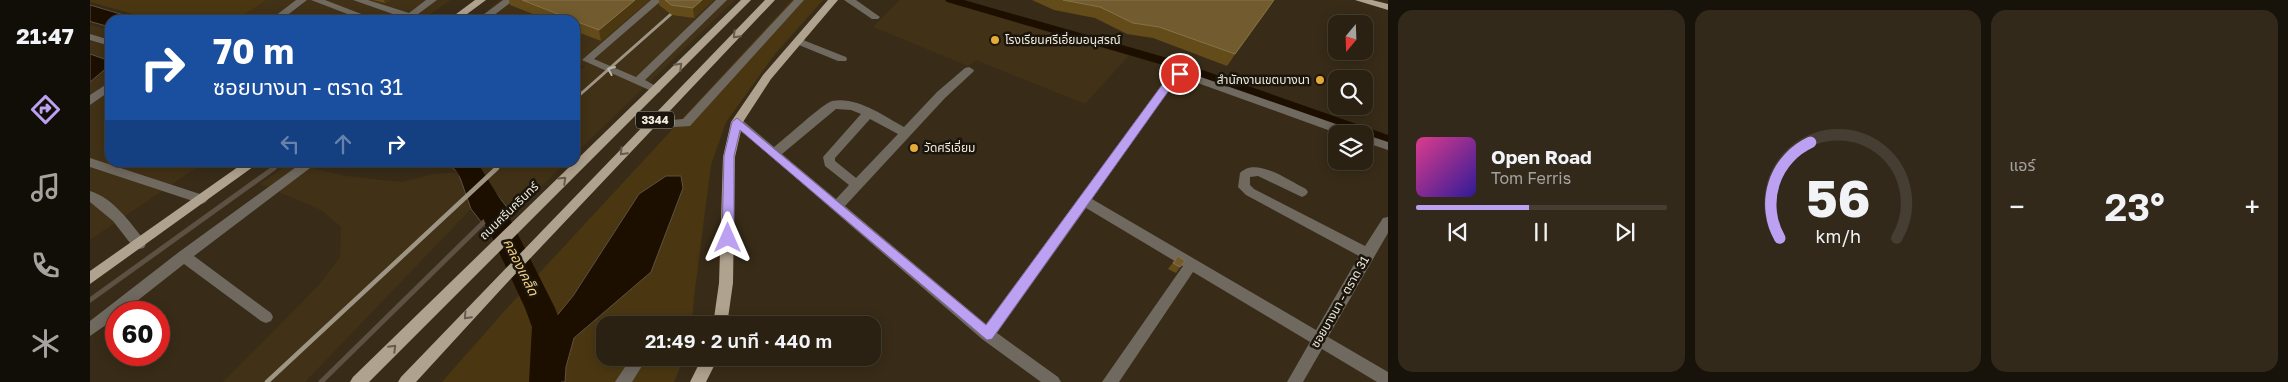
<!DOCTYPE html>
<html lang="th">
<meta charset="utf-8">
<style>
body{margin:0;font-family:"Golos Text","Noto Sans Thai",sans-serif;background:#32291b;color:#f1f3f6;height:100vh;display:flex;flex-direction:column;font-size:19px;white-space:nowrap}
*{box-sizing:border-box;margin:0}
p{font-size:16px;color:#a5a39f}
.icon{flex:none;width:28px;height:28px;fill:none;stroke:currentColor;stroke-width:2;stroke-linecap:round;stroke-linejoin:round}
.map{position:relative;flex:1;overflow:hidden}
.panel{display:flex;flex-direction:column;gap:10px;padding:10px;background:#17120a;width:900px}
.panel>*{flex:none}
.hud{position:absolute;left:15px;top:15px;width:475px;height:152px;border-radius:15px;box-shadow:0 2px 12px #0003,0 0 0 1px #463e32;background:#1a4fa0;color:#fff;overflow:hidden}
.needle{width:32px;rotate:199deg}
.fabs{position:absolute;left:1238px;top:15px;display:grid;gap:10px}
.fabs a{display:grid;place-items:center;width:45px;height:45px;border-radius:10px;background:#2a2112;box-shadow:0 2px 12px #0003,0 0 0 1px #463e32;font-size:25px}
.speed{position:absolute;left:15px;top:301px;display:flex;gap:10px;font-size:25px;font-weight:700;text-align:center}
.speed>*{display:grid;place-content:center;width:65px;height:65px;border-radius:50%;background:#2a2112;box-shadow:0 2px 12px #0003,0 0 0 1px #463e32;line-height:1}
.speed .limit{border:8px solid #d22;background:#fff;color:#111}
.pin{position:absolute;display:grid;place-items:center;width:42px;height:42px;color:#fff;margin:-21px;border:2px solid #fff;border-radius:50%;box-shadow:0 1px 5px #0007}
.me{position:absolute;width:55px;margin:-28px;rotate:0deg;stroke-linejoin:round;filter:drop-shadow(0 0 4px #0008)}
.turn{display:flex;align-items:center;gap:18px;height:105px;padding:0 25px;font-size:22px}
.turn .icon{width:65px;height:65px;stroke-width:2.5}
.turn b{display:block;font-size:35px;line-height:42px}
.lanes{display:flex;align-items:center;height:48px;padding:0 25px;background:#0003;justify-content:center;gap:25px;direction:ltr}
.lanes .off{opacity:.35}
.big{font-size:38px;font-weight:600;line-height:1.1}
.panel .card{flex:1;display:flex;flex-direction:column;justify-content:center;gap:8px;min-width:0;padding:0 18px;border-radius:15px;background:#32291b}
.panel .dial{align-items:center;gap:0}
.dial svg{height:130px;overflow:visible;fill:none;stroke:#463e32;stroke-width:7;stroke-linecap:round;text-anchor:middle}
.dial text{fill:#f1f3f6;stroke:none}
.song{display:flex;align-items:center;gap:15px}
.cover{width:60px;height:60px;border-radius:8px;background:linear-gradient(135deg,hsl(330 70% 55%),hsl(250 70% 35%))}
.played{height:5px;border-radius:2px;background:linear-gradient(90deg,#bca0f2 45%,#463e32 45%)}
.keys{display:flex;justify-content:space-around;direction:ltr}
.heat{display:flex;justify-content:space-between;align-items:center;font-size:28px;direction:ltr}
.panel .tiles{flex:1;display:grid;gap:10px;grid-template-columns:repeat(3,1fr)}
.trip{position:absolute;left:506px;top:316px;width:285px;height:50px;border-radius:15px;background:#2a2112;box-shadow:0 2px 12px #0003,0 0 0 1px #463e32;font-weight:600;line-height:50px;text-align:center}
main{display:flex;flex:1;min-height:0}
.tabs{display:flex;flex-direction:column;width:90px;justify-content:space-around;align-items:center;background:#110d07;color:#a5a39f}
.tabs .icon{width:35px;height:35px}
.tabs .active{color:#bca0f2}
.tabs b{font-size:22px;color:#f1f3f6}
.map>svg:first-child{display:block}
.built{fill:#413116}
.green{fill:#4a3712}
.water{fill:#1c0f00;stroke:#5c5142}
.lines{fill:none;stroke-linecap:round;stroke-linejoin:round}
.stream-far1{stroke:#5c5142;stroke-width:4}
.stream{stroke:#5c5142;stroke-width:5}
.canal{fill:#1c0f00;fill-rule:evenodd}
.river{fill:#1c0f00;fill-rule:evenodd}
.minor{fill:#6f695f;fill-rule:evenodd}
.major{fill:#afa28e;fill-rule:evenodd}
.rail-far1{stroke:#9e9585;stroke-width:3}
.rail{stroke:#9e9585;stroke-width:4.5}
.wall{fill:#634b1a}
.shaded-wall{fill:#4b3710}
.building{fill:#725c2f;stroke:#86724a}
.oneway{stroke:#655c4e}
.oneway2{stroke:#bdb6ab}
.route{fill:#bca0f2;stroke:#7a689d}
.poi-dot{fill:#e7ac37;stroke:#1b160d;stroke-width:2}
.labels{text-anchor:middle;stroke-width:5;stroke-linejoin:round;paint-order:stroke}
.shield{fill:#1b160d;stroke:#b1aa9f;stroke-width:1}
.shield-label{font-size:11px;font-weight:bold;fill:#f1eadd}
.poi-label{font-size:12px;fill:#f1eadd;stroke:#1b160d;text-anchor:start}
.street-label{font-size:12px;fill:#f1eadd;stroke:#1b160d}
.water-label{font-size:14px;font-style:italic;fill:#f6cb82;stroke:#1b160d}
</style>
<main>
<nav class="tabs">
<b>21:47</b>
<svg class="icon active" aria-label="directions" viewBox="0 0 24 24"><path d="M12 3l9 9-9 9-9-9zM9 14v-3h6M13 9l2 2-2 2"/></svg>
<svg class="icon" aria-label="music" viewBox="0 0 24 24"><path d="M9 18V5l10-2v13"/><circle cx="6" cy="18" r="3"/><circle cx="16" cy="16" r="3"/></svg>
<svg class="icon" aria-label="phone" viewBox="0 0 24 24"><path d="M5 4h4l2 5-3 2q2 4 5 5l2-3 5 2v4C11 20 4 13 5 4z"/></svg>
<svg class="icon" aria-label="climate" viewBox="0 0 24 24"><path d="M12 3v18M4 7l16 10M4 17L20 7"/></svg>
</nav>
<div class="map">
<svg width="1298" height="382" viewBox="0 0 1298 382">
<rect width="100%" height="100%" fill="#382c18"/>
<path class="built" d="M177,0H361L332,20H145Z
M410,0H645L485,154V75L495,66L485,61V20H395L389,17Z
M810,0H857L1041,53L995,104L886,60L878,66L783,27Z
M0,25L20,30V162L113,163L0,240Z
M200,163L256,176L312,182L343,174L368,172L381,209L215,382H133L229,285L250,257L251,227L231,210L170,184Z
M383,163H476L422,214Z"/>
<path class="green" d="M0,0H177L145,20H64L0,2Z
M702,0H733L685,54L636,122L621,165L604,297L602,325H515V358H594L584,382H352L418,307Z"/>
<path class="water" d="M0,5L51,20H20V27L2,22L0,21Z
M0,54L20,61V65L0,82Z
M356,163H383L422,214L400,233L381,209L368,172Z
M576,176H591L593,188L561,272L484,338L476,367L475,382H441L442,346L483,296L549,194Z"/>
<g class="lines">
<path class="stream-far1" d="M182,169L192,162"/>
<path class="stream" d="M0,300L184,168
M231,382L396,220"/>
<path class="canal" d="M855,0H874L1081,59L1298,135V145L1274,137V134H1266L1073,65L857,2Z"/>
<path class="river" d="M361,162H387L410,199L465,308L472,327L471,382H439L442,327L435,308L386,203Z"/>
<path class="minor" d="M206,0H217L191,20H180Z
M221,0H235L287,20H273Z
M263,0H278L319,13L336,0H347L320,20Z
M413,0H424L399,19H393V15Z
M561,0H572L504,59L546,77L626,0H637L555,80L571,89L570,92L566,93L492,60Z
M704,0H714L600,126L554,129L552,126L554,123L558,122L593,119Z
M754,0H766L790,17L788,19H782Z
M0,34L20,40V46L0,40Z
M708,38L756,57L757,59L756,61H748L704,43V39Z
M879,67L884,70L883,72L855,98L755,206L896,324L1080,74L1090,72L1108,76L1266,131L1268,134H1249L1102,81L1087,79L1002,199L1226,330L1269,256L1156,195L1148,187L1150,173C1166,156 1199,181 1216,189L1218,192L1216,195L1212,197L1168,176L1160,177V185L1164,189L1275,246L1293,218L1298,217V233L1238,337L1298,372V382H1287L1232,349L1213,382H1197L1220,342L1103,272L1029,382H1012L1093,266L996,208L907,333L968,377L971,382H951L892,339L641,122L647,118L651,119L684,147C695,139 732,104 742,101C767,96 794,116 814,127L847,92L875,68ZM746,109L761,110L771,114L733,157L735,166L759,185L746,199L692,154ZM780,119L808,134L766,178L745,161V158Z
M20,82V91L0,105V95Z
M1274,134L1298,142V150L1274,142Z
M0,158L116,196L118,199L116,202L112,204L0,167Z
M213,162H228L104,256L181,313L183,317L181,321L176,323L171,321L94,264L33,312H26V318L0,336V321L89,252Z
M0,191C23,198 40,222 54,240L56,244L54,248L49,249L44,248L23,221L0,202Z
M541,358H557L542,382H525Z"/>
<path class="major" d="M385,0H396L369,20H358Z
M651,0H661L279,382H260L263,377Z
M675,0H685L415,285L326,382H308L311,377Z
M738,0H748L681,79L653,122L645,157L643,283L637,325H623L629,283L633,157L641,122L673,75Z
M1265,0H1282L1298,4V10Z
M155,162H170L0,284V271Z
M612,358H628L616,382H600Z"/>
<path class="rail-far1" d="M485,99L597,0
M405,169L413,162"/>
<path class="rail" d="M177,382L407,168"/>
</g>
<path class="wall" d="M282,0H300L295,3Z
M419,0H559L511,41L485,31V20H458L420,5Z
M569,0H623L604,18L582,15L569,5Z
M942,0H1184L1137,66L1063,38L1037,34L1005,18L964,10Z
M1088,256L1090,267L1086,273L1078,269Z"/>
<path class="shaded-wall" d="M294,0H300L295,3Z
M545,0H559L511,41L509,30Z
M612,0H623L604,18L603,8Z
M1184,0L1178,10L1137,66L1145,54Z"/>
<path class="building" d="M432,0H545L509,30L485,21V20H483Z
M575,0H612L603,8L581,5Z
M973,0H1184L1145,54L1069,27L1043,23L1010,7Z
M1088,256L1095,261L1090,267L1083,263Z"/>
<defs><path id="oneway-chevron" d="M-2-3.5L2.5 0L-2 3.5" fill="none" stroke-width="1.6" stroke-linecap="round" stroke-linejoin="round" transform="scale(1.25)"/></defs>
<g class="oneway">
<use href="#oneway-chevron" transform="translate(646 35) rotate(134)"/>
<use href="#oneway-chevron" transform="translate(589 66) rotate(-45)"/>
<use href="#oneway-chevron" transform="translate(533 152) rotate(134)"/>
<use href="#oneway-chevron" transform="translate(473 180) rotate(-44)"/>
<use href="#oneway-chevron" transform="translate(377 316) rotate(133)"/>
<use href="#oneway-chevron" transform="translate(303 348) rotate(-45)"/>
</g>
<use class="oneway2" href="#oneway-chevron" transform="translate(521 70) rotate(-157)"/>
<path class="route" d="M1090,71L1095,74L1093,77L1087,79L902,339L897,340L650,130L644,156V238L638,243L632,238L634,156L642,122L647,118L896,325L1080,74Z"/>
<g class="poi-dot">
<circle cx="905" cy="40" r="5"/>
<circle cx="1230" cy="80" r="5"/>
<circle cx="824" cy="148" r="5"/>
</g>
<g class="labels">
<rect class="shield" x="546" y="111.5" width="38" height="17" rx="4"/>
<g class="shield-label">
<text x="565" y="124">3344</text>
</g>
<g class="poi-label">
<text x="915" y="44">โรงเรียนศรีเอี่ยมอนุสรณ์</text>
<text x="1220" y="84" text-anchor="end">สำนักงานเขตบางนา</text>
<text x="834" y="152">วัดศรีเอี่ยม</text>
</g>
<g class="street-label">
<text transform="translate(419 211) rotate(-44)" y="4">ถนนศรีนครินทร์</text>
<text transform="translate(1250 302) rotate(-60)" y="4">ซอยบางนา - ตราด 31</text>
</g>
<g class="water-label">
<text transform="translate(431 267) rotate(64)" y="5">คลองเคล็ด</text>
</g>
</g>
</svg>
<div class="fabs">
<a><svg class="needle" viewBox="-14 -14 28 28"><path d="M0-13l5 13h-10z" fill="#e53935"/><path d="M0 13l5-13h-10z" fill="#a5a39f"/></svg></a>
<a><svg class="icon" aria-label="search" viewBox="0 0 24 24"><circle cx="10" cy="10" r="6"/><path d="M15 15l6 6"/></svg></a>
<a><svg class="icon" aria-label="layers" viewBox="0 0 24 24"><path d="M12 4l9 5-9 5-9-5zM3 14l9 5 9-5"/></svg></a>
</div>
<div class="speed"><div class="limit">60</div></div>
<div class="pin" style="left:1090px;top:74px;background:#d93025"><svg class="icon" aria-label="arrive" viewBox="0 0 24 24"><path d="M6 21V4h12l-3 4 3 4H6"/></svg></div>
<svg class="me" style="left:638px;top:238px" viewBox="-20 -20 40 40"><path d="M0-17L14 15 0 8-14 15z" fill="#bca0f2" stroke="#fff" stroke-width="4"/></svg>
<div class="trip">21:49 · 2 นาที · 440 m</div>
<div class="hud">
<div class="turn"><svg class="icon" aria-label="right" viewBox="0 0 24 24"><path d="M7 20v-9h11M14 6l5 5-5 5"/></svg><div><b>70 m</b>ซอยบางนา - ตราด 31</div></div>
<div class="lanes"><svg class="icon off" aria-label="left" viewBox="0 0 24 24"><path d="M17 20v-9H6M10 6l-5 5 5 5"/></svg><svg class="icon off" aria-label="ahead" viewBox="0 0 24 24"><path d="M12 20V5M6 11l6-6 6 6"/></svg><svg class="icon" aria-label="right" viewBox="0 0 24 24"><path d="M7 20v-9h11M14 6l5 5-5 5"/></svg></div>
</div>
</div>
<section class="panel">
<div class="tiles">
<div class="card">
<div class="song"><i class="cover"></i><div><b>Open Road</b><p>Tom Ferris</p></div></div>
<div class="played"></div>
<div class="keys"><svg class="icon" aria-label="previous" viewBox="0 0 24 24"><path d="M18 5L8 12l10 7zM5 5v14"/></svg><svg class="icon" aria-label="pause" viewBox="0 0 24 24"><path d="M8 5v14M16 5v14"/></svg><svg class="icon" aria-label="next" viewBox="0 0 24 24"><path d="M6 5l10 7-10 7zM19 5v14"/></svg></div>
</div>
<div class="card dial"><svg viewBox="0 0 100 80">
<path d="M14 69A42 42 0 1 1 86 69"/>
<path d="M14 69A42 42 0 0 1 33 10" stroke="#bca0f2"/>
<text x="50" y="56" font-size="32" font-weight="700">56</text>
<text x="50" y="72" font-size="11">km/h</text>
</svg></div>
<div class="card"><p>แอร์</p>
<div class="heat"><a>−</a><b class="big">23°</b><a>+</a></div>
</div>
</div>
</section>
</main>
